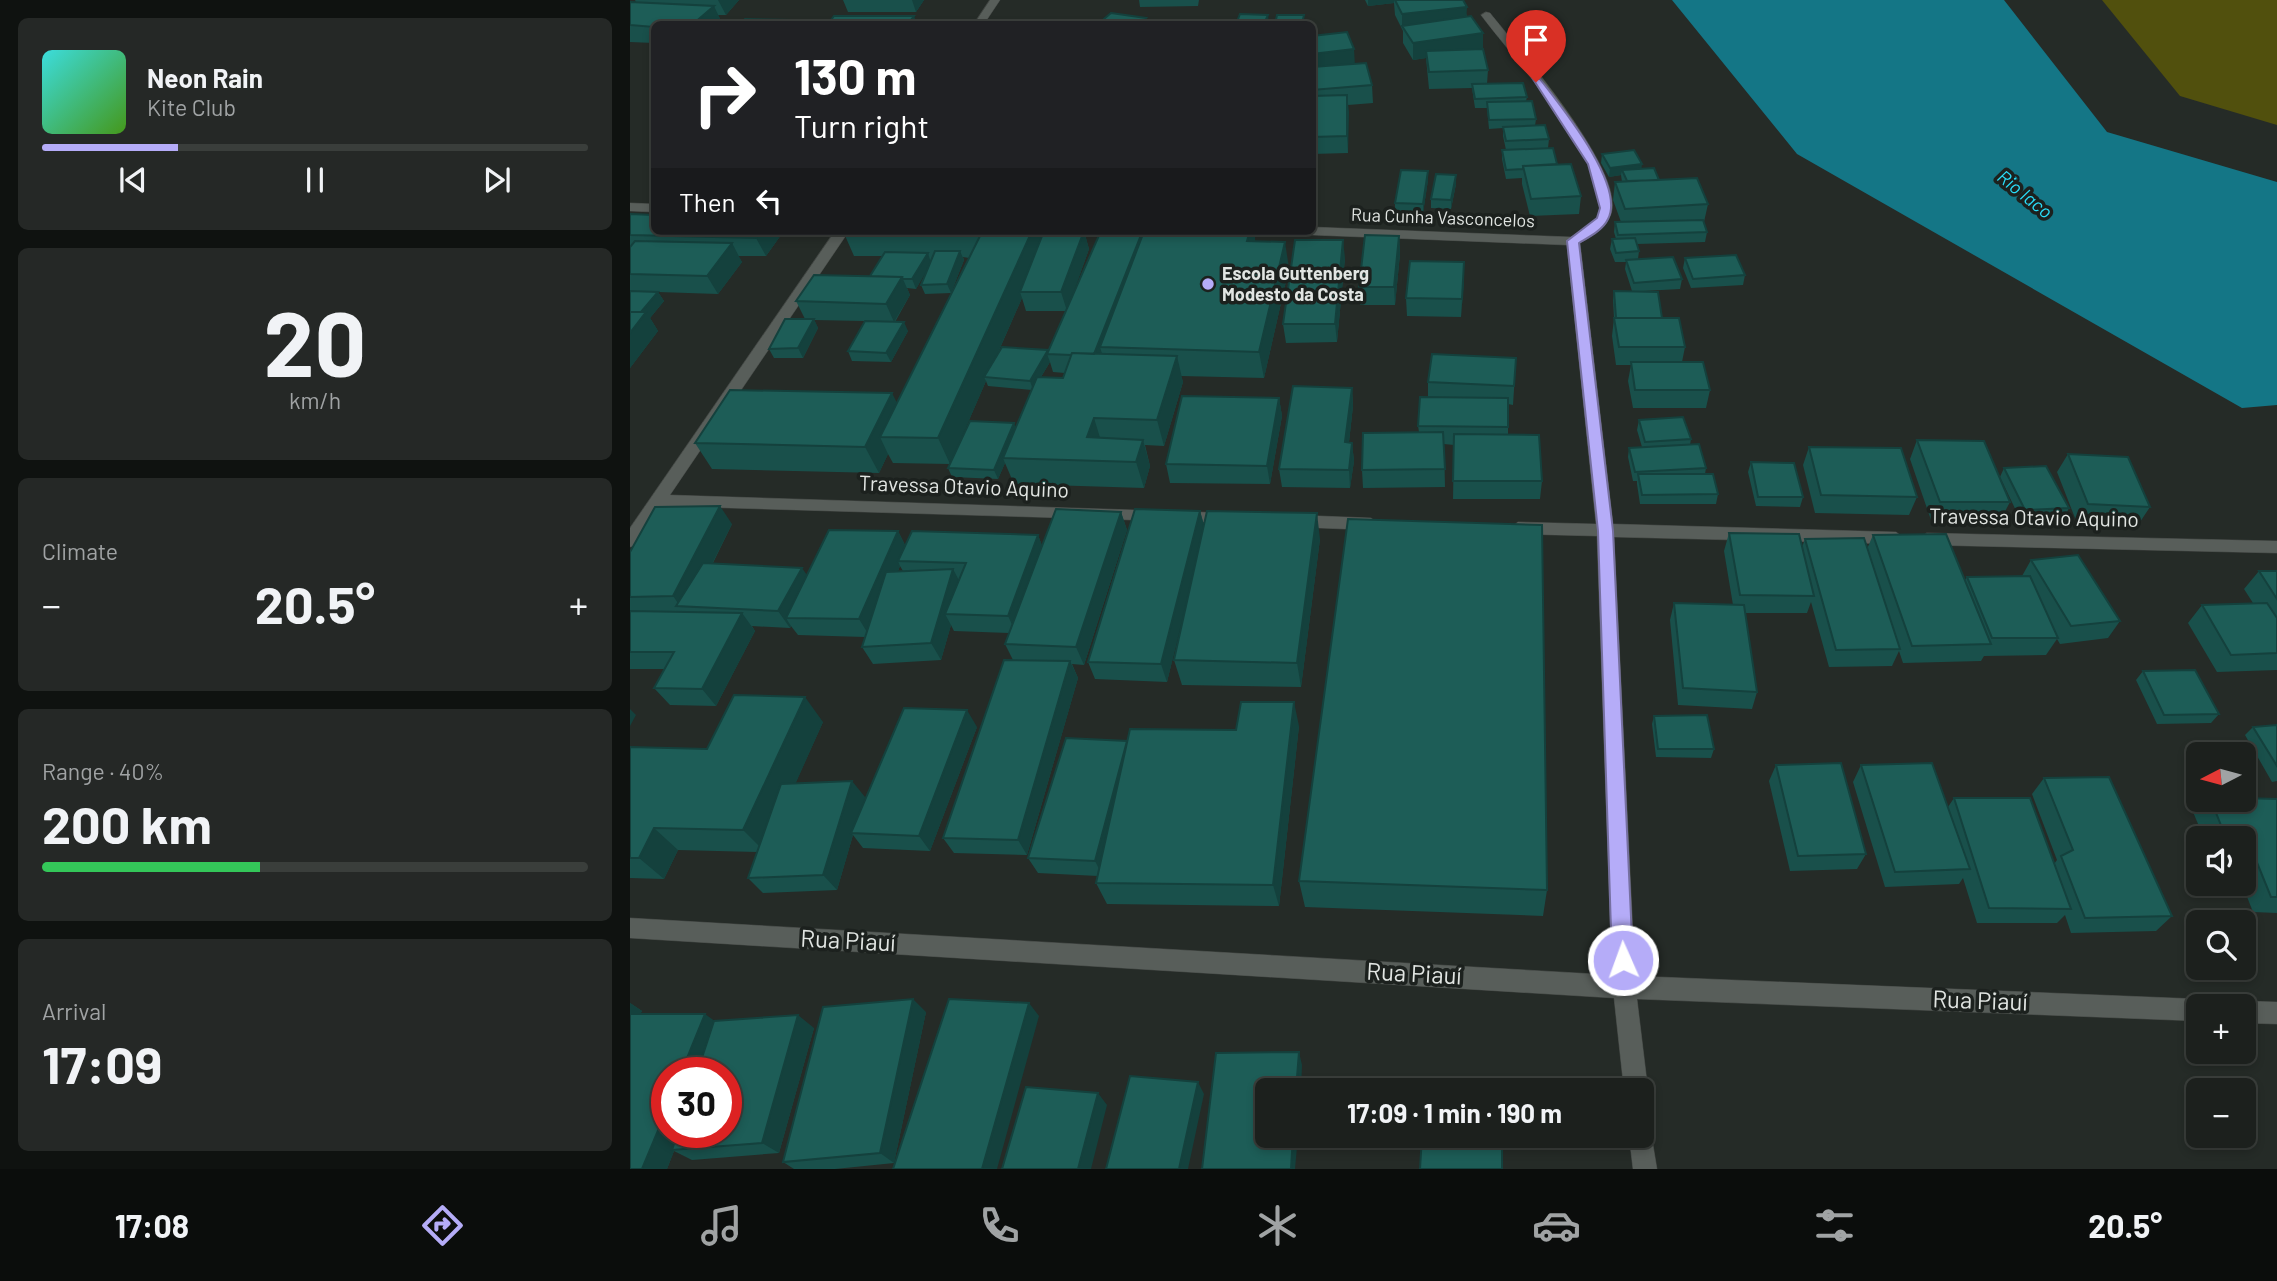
<!DOCTYPE html>
<meta charset="utf-8">
<style>
body{margin:0;font-family:Barlow,sans-serif;background:#252826;color:#f1f3f6;height:100vh;display:flex;flex-direction:column;font-size:26px;white-space:nowrap}
*{box-sizing:border-box;margin:0}
p{font-size:23px;color:#a0a3a4}
.icon{flex:none;width:38px;height:38px;fill:none;stroke:currentColor;stroke-width:2;stroke-linecap:round;stroke-linejoin:round}
.map{position:relative;flex:1;overflow:hidden}
.drawer{display:flex;flex-direction:column;gap:18px;padding:18px;background:#0f1210;width:630px}
.drawer>*{flex:none}
.hud{position:absolute;left:21px;top:21px;width:665px;height:214px;border-radius:10px;box-shadow:0 4px 10px #0003,0 0 0 2px #3a3e3b;background:#202124;color:#fff;overflow:hidden}
.needle{width:46px;rotate:264deg}
.buttons{position:absolute;left:1556px;top:742px;display:grid;gap:14px}
.buttons a{display:grid;place-items:center;width:70px;height:70px;border-radius:10px;background:#1c201d;box-shadow:0 4px 10px #0003,0 0 0 2px #3a3e3b;font-size:35px}
.speed{position:absolute;left:21px;top:1057px;display:flex;gap:14px;font-size:35px;font-weight:700;text-align:center}
.speed>*{display:grid;place-content:center;width:91px;height:91px;border-radius:50%;background:#1c201d;box-shadow:0 4px 10px #0003,0 0 0 2px #3a3e3b;line-height:1}
.speed .limit{border:10px solid #d22;background:#fff;color:#111}
.pin{position:absolute;display:grid;place-items:center;width:60px;height:60px;color:#fff;margin:-72px -30px;border-radius:50% 50% 50% 0;rotate:-45deg;box-shadow:0 0 7px #0007}
.pin .icon{rotate:45deg}
.me{position:absolute;width:77px;margin:-38px;rotate:358deg;stroke-linejoin:round;filter:drop-shadow(0 0 5px #0008)}
.turn{display:flex;align-items:center;gap:24px;height:147px;padding:0 28px;font-size:32px}
.turn .icon{width:91px;height:91px;stroke-width:2.5}
.turn b{display:block;font-size:49px;line-height:60px}
.then{display:flex;align-items:center;height:66px;padding:0 28px;background:#0003;gap:14px;font-size:26px}
.big{font-size:52px;font-weight:700;line-height:1.1}
.drawer .tile{flex:1;display:flex;flex-direction:column;justify-content:center;gap:10px;min-width:0;padding:0 24px;border-radius:10px;background:#252826}
.drawer .dial{align-items:center;gap:0}
.dial b{font-size:91px;line-height:1}
.song{display:flex;align-items:center;gap:21px}
.cover{width:84px;height:84px;border-radius:10px;background:linear-gradient(135deg,hsl(180 70% 55%),hsl(100 70% 35%))}
.played{height:7px;border-radius:4px;background:linear-gradient(90deg,#b5acf8 25%,#3a3e3b 25%)}
.keys{display:flex;justify-content:space-around;direction:ltr}
.heat{display:flex;justify-content:space-between;align-items:center;font-size:38px;direction:ltr}
.charge{height:10px;border-radius:5px;background:linear-gradient(90deg,#34c759 40%,#3a3e3b 0)}
.trip{position:absolute;left:625px;top:1078px;width:399px;height:70px;border-radius:10px;background:#1c201d;box-shadow:0 4px 10px #0003,0 0 0 2px #3a3e3b;font-weight:700;line-height:70px;text-align:center}
.menu{display:flex;height:112px;justify-content:space-around;align-items:center;background:#0b0d0c;color:#a0a3a4}
.menu .icon{width:49px;height:49px}
.menu .active{color:#b5acf8}
.menu b{font-size:32px;color:#f1f3f6}
main{display:flex;flex:1;min-height:0}
.map>svg:first-child{display:block}
.green{fill:#51500d}
.water{fill:#147686}
.lines{fill:none;stroke-linecap:round;stroke-linejoin:round}
.street-casing{stroke:#414542;stroke-width:1}
.street{fill:#585e5a;fill-rule:evenodd}
.wall{fill:#19504b;fill-rule:evenodd}
.shaded-wall{fill:#14413d}
.building{fill:#1d5d57;stroke:#14413d;stroke-width:2}
.route{fill:#b5acf8;stroke:#7670a1;stroke-width:2}
.poi-dot{fill:#b5acf8;stroke:#1c211e;stroke-width:2.5}
.labels{text-anchor:middle;stroke-width:7;stroke-linejoin:round;paint-order:stroke}
.far-street-label{font-size:18px;fill:#e1e5e2;stroke:#1c211e}
.far-poi-label{font-size:18px;font-weight:bold;fill:#e1e5e2;stroke:#1c211e;text-anchor:start}
.far-water-label{font-size:19px;font-style:italic;fill:#29ddf9;stroke:#1c211e}
.street-label{font-size:21px;fill:#e1e5e2;stroke:#1c211e}
.near-street-label{font-size:24px;fill:#e1e5e2;stroke:#1c211e}
</style>
<main>
<section class="drawer">
<div class="tile">
<div class="song"><i class="cover"></i><div><b>Neon Rain</b><p>Kite Club</p></div></div>
<div class="played"></div>
<div class="keys"><svg class="icon" aria-label="previous" viewBox="0 0 24 24"><path d="M18 5L8 12l10 7zM5 5v14"/></svg><svg class="icon" aria-label="pause" viewBox="0 0 24 24"><path d="M8 5v14M16 5v14"/></svg><svg class="icon" aria-label="next" viewBox="0 0 24 24"><path d="M6 5l10 7-10 7zM19 5v14"/></svg></div>
</div>
<div class="tile dial"><b>20</b><p>km/h</p></div>
<div class="tile"><p>Climate</p>
<div class="heat"><a>−</a><b class="big">20.5°</b><a>+</a></div>
</div>
<div class="tile"><p>Range · 40%</p><b class="big">200 km</b><div class="charge"></div></div>
<div class="tile"><p>Arrival</p><b class="big">17:09</b></div>
</section>
<div class="map">
<svg width="1647" height="1169" viewBox="0 0 1647 1169">
<rect width="100%" height="100%" fill="#252b27"/>
<path class="green" d="M1472,0H1647V125L1550,96Z"/>
<path class="water" d="M1042,0H1374L1477,132L1647,182V405L1612,408L1167,154Z"/>
<g class="lines">
<g class="street-casing">
<path id="street" d="M360,0H370L354,24H344Z
M856,12L860,13C887,47 996,171 981,214C976,228 962,236 950,243L983,524L1266,532L1274,538L1266,544L984,537L1005,976L1568,999L1576,1002L1578,1006H1568V1021L1007,999L1018,1090L1012,1100V1090H994L984,998L0,938V918L982,975L967,536L888,534L880,528L888,522L966,524L937,245L682,235L675,231H682V227L941,237C951,231 965,225 969,213C982,166 879,53 851,15Z
M0,203L24,204V212L0,211Z
M205,231H219L40,495L598,513L604,515L606,519L604,523L33,506L6,545L0,547V528Z
M664,515L741,518L749,524L741,530L664,527L656,521Z
M1297,533L1647,541V553L1297,545L1289,539Z
M1614,1001L1647,1002V1024L1614,1023V1006H1605Z
M1012,1124L1020,1127L1027,1169H1003L999,1136H1012Z"/>
</g>
<use href="#street" class="street"/>
</g>
<path class="wall" d="M5,0H109L96,15H88L92,23L90,24H24V43L0,42V2H6Z
M213,0H294L286,12H218Z
M509,0H569L568,6L510,7Z
M735,0H833L837,17L853,49L858,70L857,84L897,97L896,101L906,119L905,126L919,139L918,148L927,164L951,196L949,214L900,216L892,184V178L876,179L872,159V150H876L873,136V128L859,129L857,108H845L842,88L799,89L796,58L783,60L773,43V31L765,15L764,3L738,6Z
M682,36L725,64L742,85L743,103L718,105V153L682,154Z
M972,154L1011,169L1029,180L1078,204L1074,222L1077,232L1075,242L1007,244L1009,251L1008,259L1052,279L1050,289L1013,291L1055,347L1052,362L1080,390L1076,408H1003L998,381L1001,365H986L982,336L984,318L983,300L984,291H1002L995,269L996,262H985L980,249L982,239H986L984,232L985,222H991L983,200L985,182H992L991,175L979,177L971,163Z
M798,180L793,213L765,212V203Z
M826,184L821,209L801,208V199Z
M0,214L151,235L136,256H108L112,262L88,294L28,292L34,301L20,318L28,331L0,368Z
M213,231H454L459,249L441,299L511,238L560,235L561,231H624L625,241L659,268L634,378L551,376L553,382L534,446L515,445L520,466L514,488L384,484L375,463L368,479L322,477L318,468L386,428L402,390L358,386L356,381L320,464L263,463L258,454L249,473L82,469L65,443L267,402L339,258L333,257L334,260L321,293L295,294L291,285L296,271L286,289L277,288L280,295L265,322L278,331L261,362L222,361L218,351L235,321L184,320L188,328L173,358H144L139,349L175,319L166,301L240,276L253,256H224ZM392,298L396,311H436L418,352L367,355ZM420,362L423,372L435,373L433,378L411,377Z
M769,236L770,254L765,305H730L729,287Z
M715,258L707,342L656,343L653,324Z
M1055,258L1115,275L1113,285L1061,288L1053,268Z
M834,280L831,317L777,316L776,298Z
M886,358L883,405L878,404V434L912,481L910,499H823L824,445L814,444L815,487L733,488L732,470L789,432L788,426L798,398V382Z
M722,388L723,406L719,442L722,443L724,461L720,488L652,487L649,469Z
M649,398L652,416L640,484L540,483L536,464Z
M1009,420L1061,439L1060,445L1076,468L1075,474L1088,494L1086,504H1010L1007,484V481H1003L998,457L999,448L1012,447L1007,430Z
M1287,440L1380,502L1370,521L1301,520L1280,459Z
M1179,447L1287,497L1279,515L1185,513L1173,465Z
M1438,454L1520,507L1508,525L1447,523L1427,472Z
M1121,462L1173,497L1170,507L1126,506L1118,472Z
M1374,468L1439,508L1434,518L1390,519L1370,477Z
M570,511L574,525L690,539L671,687L552,685L544,660L562,578L537,682L465,679L458,662Z
M491,512L497,530L454,665L442,664L448,678L397,855L324,853L313,838L383,660L375,644L379,633L324,631L321,625L311,660L243,664L232,647L235,637L168,635L161,626L160,628L122,626L125,631L86,706L40,705L24,688L35,669H0V552L102,524L83,563L177,575L268,531L275,545L408,535L412,546ZM270,566L273,571H268Z
M1099,533L1172,547L1175,539L1237,549L1243,535L1335,580L1337,577L1392,576L1401,560L1490,621L1478,638L1430,644L1427,639L1416,655L1354,656L1351,661L1273,663L1269,651L1262,666L1199,667L1181,602L1177,613H1115L1127,692L1122,709L1048,705L1040,620L1044,603L1103,605L1094,551Z
M1629,571H1647V670L1587,672L1558,623L1572,605L1623,603L1614,589Z
M1513,671L1589,714L1581,723L1527,724L1506,680Z
M1024,716L1084,749L1081,758L1026,757L1022,724Z
M193,722L165,784L235,797L232,806L347,727L300,851L233,848L223,835L207,890L133,893L118,878L127,852L48,850L34,879L0,878V747L77,749Z
M1647,725V781L1642,782L1615,735L1623,727Z
M669,726L649,906L477,904L466,883L468,876L408,873L398,858L497,741Z
M1146,765L1236,854L1227,869L1160,871L1139,781Z
M1231,765L1318,807L1324,798L1424,864L1427,860L1402,794L1414,778L1542,916L1526,931L1441,933L1435,915L1427,923H1347L1333,878L1329,884L1255,887L1223,782Z
M1647,799V913L1623,912L1612,884H1614V838H1574L1563,812L1575,800Z
M669,881L917,890L913,916L675,907Z
M0,1003L12,1011L10,1014L85,1021L184,1028L149,1153L62,1160L44,1151L37,1169Z
M296,1012L264,1163L205,1169H164L153,1162Z"/>
<path class="shaded-wall" d="M88,0H109L96,15Z
M282,0H294L286,12Z
M738,0H764V3L738,6Z
M84,6L92,23L90,24H63Z
M837,7L836,23L772,26V31V14Z
M638,15L639,24H634Z
M284,16L287,24H278Z
M516,18L517,24H509Z
M853,33V50L796,51V58L783,60V43Z
M724,49L725,66L682,71V54Z
M717,95L719,112L718,153L717,136Z
M1012,164L1011,173L992,170L991,175L979,177L980,168Z
M798,171V180L793,213V204Z
M826,175V184L821,209V200Z
M132,231H148L151,235L136,256L126,238Z
M402,231H416L390,292L392,298L357,377H354L356,381L320,464L308,438Z
M454,231L459,249L437,311L431,292Z
M620,231H624L626,247L617,241Z
M511,235L515,253L470,347L474,360L463,356Z
M769,236L770,254L765,305L764,287Z
M713,240L715,258L707,342L705,324Z
M655,242L659,268L634,378L629,352Z
M102,243L112,262L88,294L77,276Z
M330,251L334,260L321,293L317,284Z
M298,253L301,263L286,289L282,279Z
M834,262V280L831,317L832,299Z
M272,277L280,295L264,322L256,304Z
M28,292L34,301L20,318L28,331L0,368V333L9,316Z
M184,319L188,328L173,358L168,348Z
M274,322L278,331L261,362L256,353Z
M418,350L419,354H417L420,362L403,390L400,381Z
M547,356L553,382L534,446L527,420Z
M722,388L723,406L717,460L715,442Z
M262,393L275,419L250,437L258,454L249,473L235,447Z
M649,398L652,416L640,484L637,466Z
M464,418L472,444L457,437Z
M384,423L388,433L373,458L375,463L368,479L364,470Z
M513,440L520,466L514,488L506,462Z
M722,443L724,461L720,488L719,470Z
M90,506L102,524L61,606H50L43,596Z
M570,511L575,529L537,682L531,664Z
M491,512L497,530L454,665L446,647Z
M687,513L690,539L671,687L667,663Z
M268,531L277,549L268,561L270,566L240,637L229,619Z
M408,535L415,553L386,633L378,616Z
M172,568L184,585L156,618L161,626L160,628L148,611Z
M323,569L332,586L315,614L321,625L311,660L301,643Z
M112,613L125,631L86,706L72,689Z
M440,661L448,678L397,855L388,840Z
M175,697L193,722L135,852L113,830Z
M664,702L669,726L649,906L643,885Z
M0,709L6,715L0,726Z
M337,710L347,727L300,851L289,836Z
M498,741L473,877L465,861Z
M222,781L235,797L224,833H221L223,835L207,890L193,875Z
M24,828L48,850L34,879L9,858Z
M283,999L296,1012L264,1163L250,1153Z
M0,1003L12,1011L0,1036Z
M399,1003L409,1016L367,1169H352Z
M75,1014L93,1027L75,1073H51Z
M168,1015L184,1028L149,1153L132,1143Z
M669,1052L672,1065L671,1090H666Z
M568,1082L574,1094L558,1169H549Z
M468,1093L477,1105L461,1169H448Z
M37,1109V1132H51L42,1150L44,1151L37,1169H12Z
M663,1136H668L665,1169H661Z"/>
<path class="building" d="M765,0H833L837,7L772,14Z
M0,2L84,6L63,24H24V27L0,25Z
M481,13L516,18L509,24H468Z
M610,14L638,15L634,24H606Z
M647,15H674L672,24H645Z
M204,16H284L278,24H198Z
M841,16L853,33L783,43L772,26Z
M115,19L160,20L157,24H110Z
M717,32L724,49L682,54V36Z
M853,49L858,70L799,72L796,51Z
M736,63L742,85L682,90V67Z
M893,83L897,97L845,99L842,84Z
M717,95V136L682,137V96Z
M902,101L906,119L859,120L857,102Z
M915,125L919,139L876,141L873,127Z
M923,148L927,164L893,166V169L876,170L872,150Z
M1004,150L1012,164L980,168L972,154Z
M941,164L951,196L901,199L893,166Z
M1024,168L1029,180L997,181L992,170Z
M771,170L798,171L793,204L765,203Z
M806,174L826,175L821,200L801,199Z
M1067,178L1078,204L995,209L985,182Z
M0,214L24,215V231H132L126,238L0,235Z
M1073,220L1077,232L988,235L985,222Z
M281,231H402L308,438L250,437L352,232Z
M414,231H454L431,292H390Z
M561,231H620L617,241L655,242L629,352L470,347L513,234L560,235Z
M470,233L511,235L464,354L442,353L441,355L417,354Z
M735,235L769,236L764,287H729Z
M1005,238L1009,251L986,253L982,239Z
M665,240H713L705,324H653Z
M5,241L102,243L77,276L0,274V247Z
M305,251H330L317,284L291,285Z
M255,252L298,253L282,279H273L272,277L240,276Z
M1106,255L1115,275L1063,279L1055,258Z
M1043,257L1052,279L1004,283L996,260Z
M780,261L834,262L832,299L776,298Z
M184,275L272,277L256,304L166,301Z
M0,291L28,292L11,312H0Z
M984,291L1028,292L1032,318H986Z
M0,312H16L0,333Z
M984,318H1049L1055,347H989Z
M155,319H184L168,348L139,349Z
M235,321L274,322L256,353L218,351Z
M372,347L418,350L400,381L354,377Z
M442,353L547,356L527,420L464,418L457,437L513,440L506,462L373,458L407,377L433,378Z
M802,354L886,358L884,386L798,382Z
M1001,362H1073L1080,390H1005Z
M663,386L722,388L715,442L722,443L719,470L649,469Z
M100,390L262,393L235,447L65,443Z
M552,396L649,398L637,466L536,464Z
M790,397L878,398V427L788,426Z
M1053,417L1061,439L1015,442L1009,420Z
M340,421L384,423L364,470L318,468Z
M813,432L815,469L732,470L733,433Z
M824,434L909,435L912,481H823Z
M1287,440L1354,441L1380,502H1310Z
M1069,444L1076,468L1005,472L999,448Z
M1179,447L1271,448L1287,497L1191,495Z
M1438,454L1498,457L1520,507L1458,504Z
M1121,462L1164,463L1173,497H1128Z
M1416,466L1439,508L1395,510L1374,468Z
M1008,474H1083L1088,494L1012,495Z
M90,506L43,596L0,597V552L25,507Z
M426,509L491,512L446,647L375,644Z
M505,509L570,511L531,664L458,662Z
M577,511L687,513L667,663L544,660Z
M718,519L912,525L917,890L669,881Z
M199,530L268,531L229,619L156,618Z
M282,531L408,535L378,616L315,614L336,563L268,561Z
M1099,533L1169,534L1184,596L1110,595Z
M1316,534L1361,644L1282,646L1243,535Z
M1234,538L1270,649L1206,650L1175,539Z
M1448,555L1490,621L1441,626L1401,560Z
M73,563L172,568L148,611L46,606Z
M323,569L301,643L232,647L256,572Z
M1629,571H1647V599Z
M1400,576L1428,638H1362L1337,577Z
M1044,603L1114,605L1127,692L1053,688Z
M1637,603L1647,618V653L1601,655L1572,605Z
M0,611L112,613L72,689L24,688L44,652H0Z
M374,660L440,661L388,840L313,838Z
M1565,670L1589,714L1534,715L1513,671Z
M104,695L175,697L113,830L24,828L9,858H0V747L77,749Z
M611,702H664L643,885L466,883L500,729L606,730Z
M274,708L337,710L289,836L221,833Z
M1077,715L1084,749H1028L1024,716Z
M1647,725V766L1623,727Z
M436,738L497,741L465,861L398,858Z
M1211,763L1236,854L1168,856L1146,765Z
M1302,763L1340,869L1265,872L1231,765Z
M1479,777L1542,916L1455,918L1431,856L1443,850L1414,778Z
M222,781L193,875L118,878L151,784Z
M1324,798H1400L1441,909L1359,908Z
M1614,798L1647,799V897H1641L1617,838H1596L1581,800H1614Z
M283,999L250,1153L153,1162L193,1007Z
M319,999L399,1003L352,1169H263Z
M0,1014H75L51,1073H37V1109L12,1169H0Z
M168,1015L132,1143L42,1150L48,1132H96V1073H67L84,1021Z
M669,1052L666,1090H637V1136H663L661,1169H572L586,1053Z
M500,1076L568,1082L549,1169H476Z
M396,1087L468,1093L448,1169H372Z
M792,1136H872V1169H790Z"/>
<path class="route" d="M903,79H910C930,105 996,185 978,219C973,230 959,237 949,243L983,531L1003,960L1000,967L993,970L985,967L982,960L968,531L937,241L967,218L970,208L958,164Z"/>
<circle class="poi-dot" cx="578" cy="284" r="7"/>
<g class="labels">
<g class="far-street-label">
<text transform="translate(813 218) rotate(2)" y="6">Rua Cunha Vasconcelos</text>
</g>
<g class="far-poi-label">
<text x="592" y="280">Escola Guttenberg<tspan x="592" dy="21">Modesto da Costa</tspan></text>
</g>
<g class="far-water-label">
<text transform="translate(1395 194) rotate(39)" y="7">Rio Iaco</text>
</g>
<g class="street-label">
<text transform="translate(334 487) rotate(2)" y="7">Travessa Otavio Aquino</text>
<text transform="translate(1404 518) rotate(1)" y="7">Travessa Otavio Aquino</text>
</g>
<g class="near-street-label">
<text transform="translate(218 941) rotate(3)" y="8">Rua Piauí</text>
<text transform="translate(784 974) rotate(3)" y="8">Rua Piauí</text>
<text transform="translate(1350 1001) rotate(2)" y="8">Rua Piauí</text>
</g>
</g>
</svg>
<div class="buttons">
<a><svg class="needle" viewBox="-14 -14 28 28"><path d="M0-13l5 13h-10z" fill="#e53935"/><path d="M0 13l5-13h-10z" fill="#a0a3a4"/></svg></a>
<a><svg class="icon" aria-label="sound" viewBox="0 0 24 24"><path d="M4 9h4l5-4v14l-5-4H4zM17 9q2 3 0 6"/></svg></a>
<a><svg class="icon" aria-label="search" viewBox="0 0 24 24"><circle cx="10" cy="10" r="6"/><path d="M15 15l6 6"/></svg></a>
<a>+</a>
<a>−</a>
</div>
<div class="speed"><div class="limit">30</div></div>
<div class="pin" style="left:906px;top:82px;background:#d93025"><svg class="icon" aria-label="arrive" viewBox="0 0 24 24"><path d="M6 21V4h12l-3 4 3 4H6"/></svg></div>
<svg class="me" style="left:993px;top:960px" viewBox="-20 -20 40 40"><circle r="17" fill="#b5acf8" stroke="#fff" stroke-width="3"/><path d="M0-11L8 9 0 5-8 9z" fill="#fff"/></svg>
<div class="trip">17:09 · 1 min · 190 m</div>
<div class="hud">
<div class="turn"><svg class="icon" aria-label="right" viewBox="0 0 24 24"><path d="M7 20v-9h11M14 6l5 5-5 5"/></svg><div><b>130 m</b>Turn right</div></div>
<div class="then">Then<svg class="icon" aria-label="left" viewBox="0 0 24 24"><path d="M17 20v-9H6M10 6l-5 5 5 5"/></svg></div>
</div>
</div>
</main>
<nav class="menu">
<b>17:08</b>
<svg class="icon active" aria-label="directions" viewBox="0 0 24 24"><path d="M12 3l9 9-9 9-9-9zM9 14v-3h6M13 9l2 2-2 2"/></svg>
<svg class="icon" aria-label="music" viewBox="0 0 24 24"><path d="M9 18V5l10-2v13"/><circle cx="6" cy="18" r="3"/><circle cx="16" cy="16" r="3"/></svg>
<svg class="icon" aria-label="phone" viewBox="0 0 24 24"><path d="M5 4h4l2 5-3 2q2 4 5 5l2-3 5 2v4C11 20 4 13 5 4z"/></svg>
<svg class="icon" aria-label="climate" viewBox="0 0 24 24"><path d="M12 3v18M4 7l16 10M4 17L20 7"/></svg>
<svg class="icon" aria-label="car" viewBox="0 0 24 24"><path d="M5 17H2v-5l4-1 3-4h7l3 4 3 1v5h-3M9 17h6M6 11h13"/><circle cx="7" cy="17" r="2"/><circle cx="17" cy="17" r="2"/></svg>
<svg class="icon" aria-label="filters" viewBox="0 0 24 24"><path d="M4 7h16M4 17h16"/><circle cx="9" cy="7" r="2"/><circle cx="15" cy="17" r="2"/></svg>
<b>20.5°</b>
</nav>
